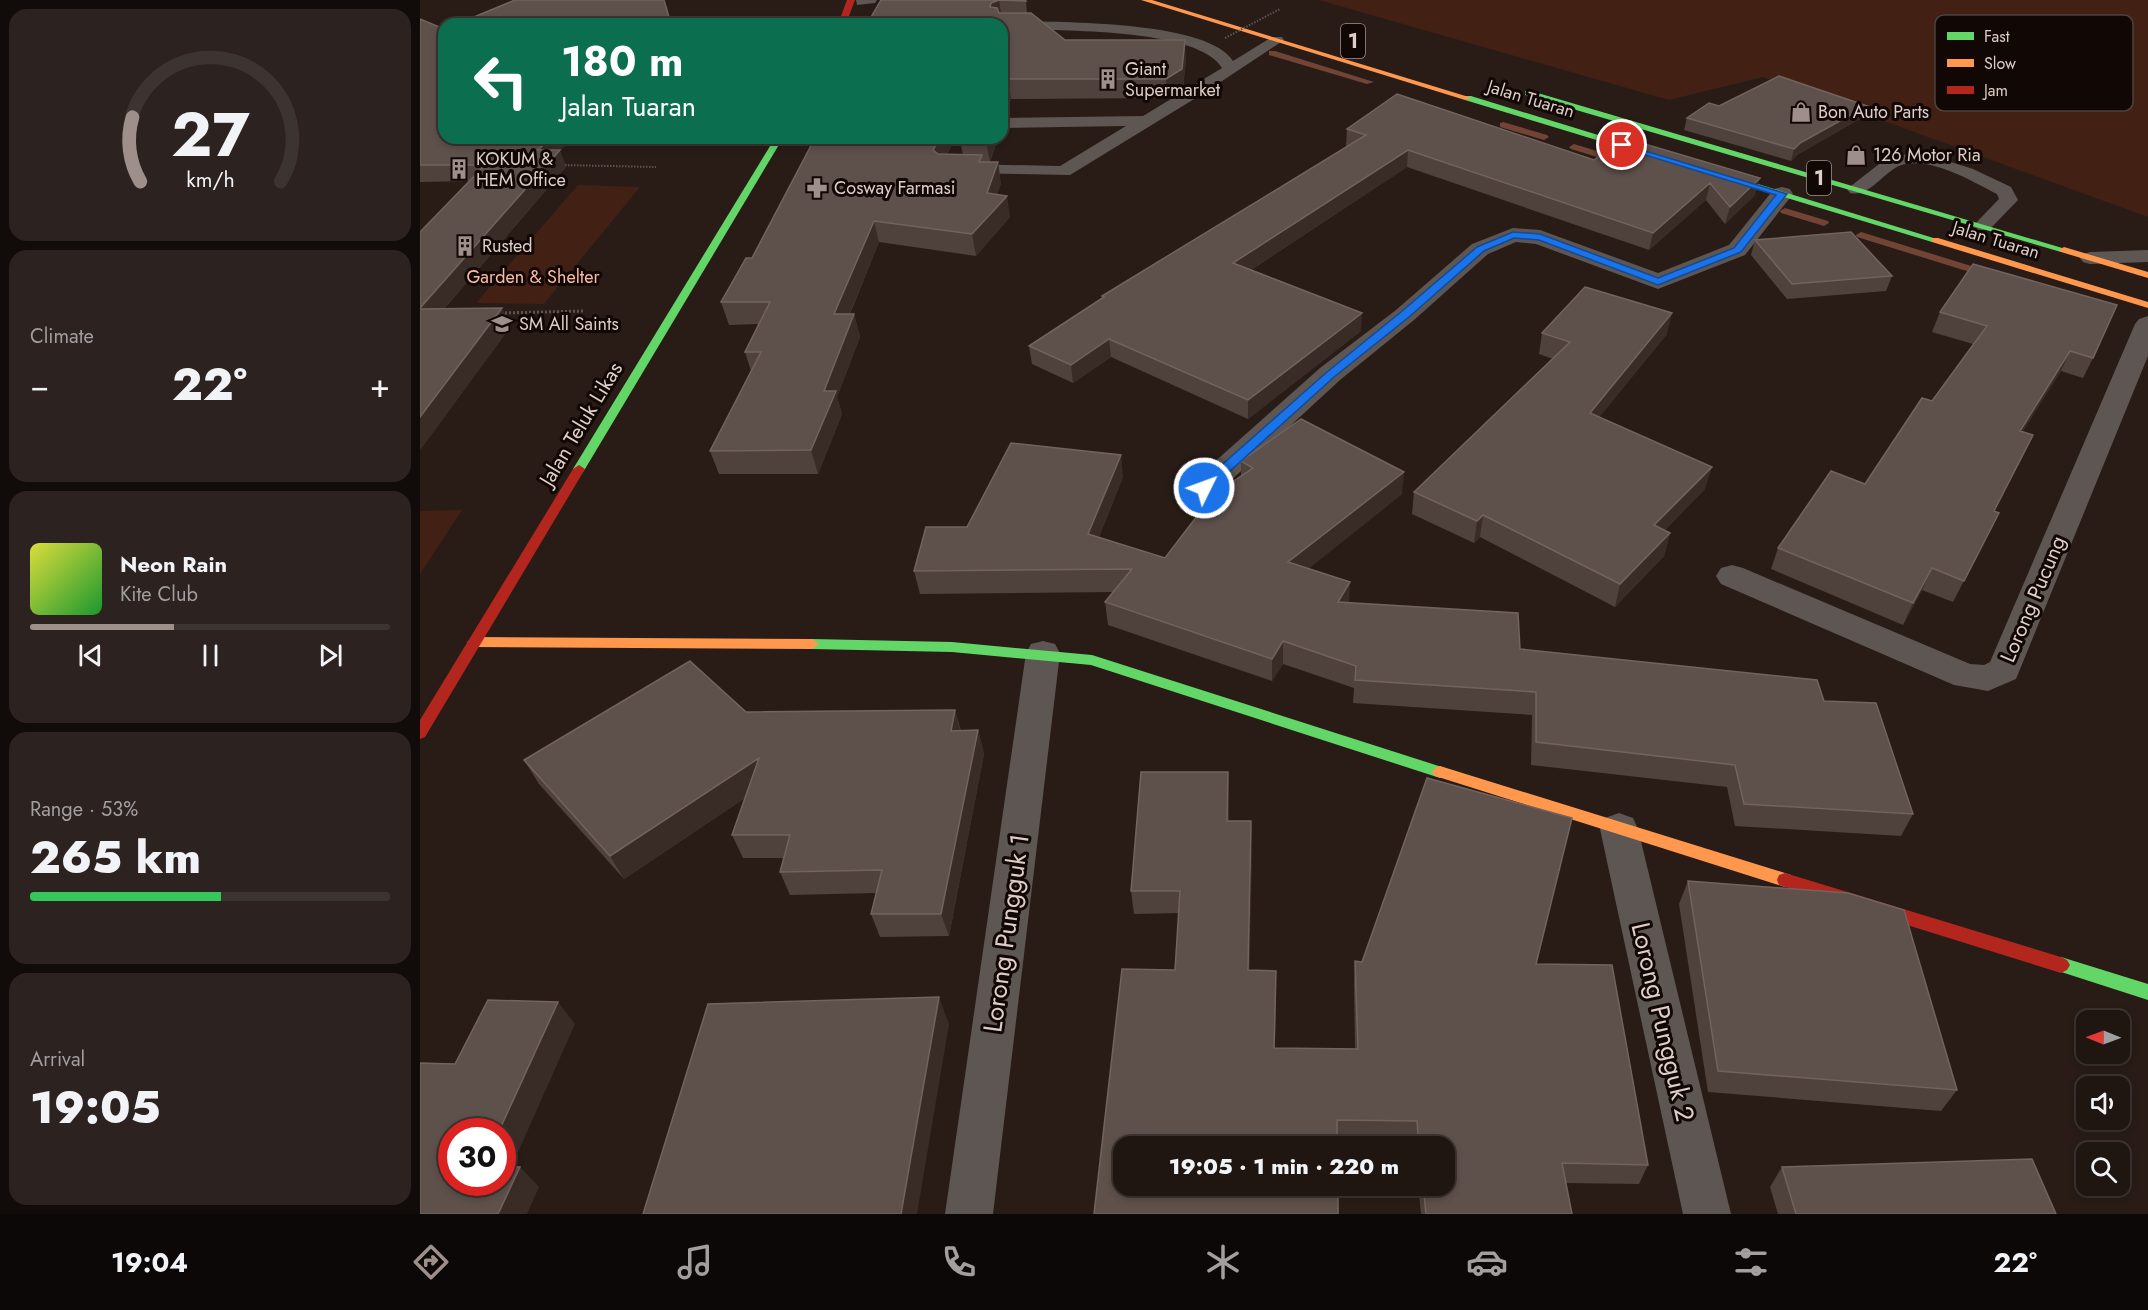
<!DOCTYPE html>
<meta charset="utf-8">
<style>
body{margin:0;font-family:Jost,sans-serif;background:#2c221f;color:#f1f3f6;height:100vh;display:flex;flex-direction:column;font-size:22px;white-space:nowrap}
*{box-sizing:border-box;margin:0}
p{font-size:20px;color:#a19f9f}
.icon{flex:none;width:33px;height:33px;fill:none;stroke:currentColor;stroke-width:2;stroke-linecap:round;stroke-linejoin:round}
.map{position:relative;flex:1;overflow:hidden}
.side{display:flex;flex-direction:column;gap:9px;padding:9px;background:#110c09;width:420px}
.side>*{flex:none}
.top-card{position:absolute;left:18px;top:18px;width:570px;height:126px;border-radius:18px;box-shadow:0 3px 9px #0003,0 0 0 2px #3c3431;background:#0b6e4f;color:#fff;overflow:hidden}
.needle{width:39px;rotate:271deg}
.fabs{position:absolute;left:1656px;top:1010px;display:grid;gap:12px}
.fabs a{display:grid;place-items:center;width:54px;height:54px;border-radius:12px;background:#1f1511;box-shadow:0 3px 9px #0003,0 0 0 2px #3c3431;font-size:30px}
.speed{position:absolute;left:18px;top:1118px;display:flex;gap:12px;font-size:30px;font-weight:700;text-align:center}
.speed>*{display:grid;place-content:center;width:78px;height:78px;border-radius:50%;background:#1f1511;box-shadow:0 3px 9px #0003,0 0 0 2px #3c3431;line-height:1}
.speed .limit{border:9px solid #d22;background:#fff;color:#111}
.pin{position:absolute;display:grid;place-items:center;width:51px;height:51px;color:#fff;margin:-26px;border:3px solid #fff;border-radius:50%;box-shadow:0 2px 6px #0007}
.me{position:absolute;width:66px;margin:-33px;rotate:48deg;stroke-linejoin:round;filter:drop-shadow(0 0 4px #0008)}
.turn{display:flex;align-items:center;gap:21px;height:126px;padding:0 24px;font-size:27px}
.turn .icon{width:78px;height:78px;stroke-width:2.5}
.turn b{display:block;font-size:42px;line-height:51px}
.big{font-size:45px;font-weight:800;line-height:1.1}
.side .widget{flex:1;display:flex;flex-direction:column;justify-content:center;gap:9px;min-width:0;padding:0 21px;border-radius:18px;background:#2c221f}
.side .dial{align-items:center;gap:0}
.dial svg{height:156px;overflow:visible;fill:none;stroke:#3c3431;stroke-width:7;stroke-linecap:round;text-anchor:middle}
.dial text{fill:#f1f3f6;stroke:none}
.song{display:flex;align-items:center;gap:18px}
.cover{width:72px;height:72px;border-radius:9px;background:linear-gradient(135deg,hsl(60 70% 55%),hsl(130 70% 35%))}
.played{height:6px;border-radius:3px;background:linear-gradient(90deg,#9f8f8a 40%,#3c3431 40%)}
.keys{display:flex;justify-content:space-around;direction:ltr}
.heat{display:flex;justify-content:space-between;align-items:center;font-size:33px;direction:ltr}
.charge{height:9px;border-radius:4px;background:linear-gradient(90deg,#34c759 53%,#3c3431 0)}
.trip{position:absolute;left:693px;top:1136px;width:342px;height:60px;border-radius:18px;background:#1f1511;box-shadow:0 3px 9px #0003,0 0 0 2px #3c3431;font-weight:800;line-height:60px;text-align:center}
.tabs{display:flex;height:96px;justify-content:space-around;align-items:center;background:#0c0807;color:#a19f9f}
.tabs .icon{width:42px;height:42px}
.tabs .on{color:#9f8f8a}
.tabs b{font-size:27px;color:#f1f3f6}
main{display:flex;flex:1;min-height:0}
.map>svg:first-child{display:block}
.green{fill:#432014}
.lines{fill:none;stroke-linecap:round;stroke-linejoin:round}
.stream{fill:#714436;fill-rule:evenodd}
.path-far1{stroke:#5d5451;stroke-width:2;stroke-dasharray:1.5 1.5;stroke-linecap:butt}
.path{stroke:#5d5451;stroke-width:3;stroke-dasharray:2 2;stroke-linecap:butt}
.lane{fill:#5e5652;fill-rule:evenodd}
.street{fill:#5e5652;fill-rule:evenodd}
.fast{fill:#63d668;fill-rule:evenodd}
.slow{fill:#ff974d;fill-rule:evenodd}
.jam{fill:#b3261e;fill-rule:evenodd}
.path-bridge{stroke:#5d5451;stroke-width:2;stroke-dasharray:1.5 1.5;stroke-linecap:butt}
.wall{fill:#4f413c}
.shaded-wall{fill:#392c27}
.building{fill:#5e504b;stroke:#72635e;stroke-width:1.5}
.route{fill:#1a73e8;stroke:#114b97;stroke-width:1.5}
.labels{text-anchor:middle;stroke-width:6;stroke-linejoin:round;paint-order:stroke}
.far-poi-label{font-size:18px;fill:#decdc8;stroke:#110704;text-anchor:start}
.far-street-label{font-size:18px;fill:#decdc8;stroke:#110704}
.far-park-label{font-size:18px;fill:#fabba6;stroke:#110704}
.shield{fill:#110704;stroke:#a0928d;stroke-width:1.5}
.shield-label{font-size:20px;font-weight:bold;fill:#decdc8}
.street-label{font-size:21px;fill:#decdc8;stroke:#110704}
.near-street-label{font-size:26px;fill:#decdc8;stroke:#110704}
.key{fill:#110704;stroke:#4e423f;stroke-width:1.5}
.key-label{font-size:16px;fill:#decdc8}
</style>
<main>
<section class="side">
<div class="widget dial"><svg viewBox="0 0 100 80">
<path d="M14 69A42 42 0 1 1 86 69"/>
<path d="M14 69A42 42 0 0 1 10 36" stroke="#9f8f8a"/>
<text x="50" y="56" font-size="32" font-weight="700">27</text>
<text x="50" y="72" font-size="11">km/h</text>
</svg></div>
<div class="widget"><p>Climate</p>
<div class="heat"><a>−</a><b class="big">22°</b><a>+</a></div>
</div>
<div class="widget">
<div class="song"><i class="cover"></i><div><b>Neon Rain</b><p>Kite Club</p></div></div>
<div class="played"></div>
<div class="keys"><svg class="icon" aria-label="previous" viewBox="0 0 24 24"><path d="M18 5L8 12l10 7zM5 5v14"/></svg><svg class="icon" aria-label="pause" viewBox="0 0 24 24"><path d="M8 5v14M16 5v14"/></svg><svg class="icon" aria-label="next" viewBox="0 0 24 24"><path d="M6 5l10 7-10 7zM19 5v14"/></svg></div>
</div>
<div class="widget"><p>Range · 53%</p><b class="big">265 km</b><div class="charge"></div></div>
<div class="widget"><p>Arrival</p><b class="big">19:05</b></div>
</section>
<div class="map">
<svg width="1728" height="1214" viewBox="0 0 1728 1214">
<rect width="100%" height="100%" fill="#291c17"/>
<path class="green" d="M899,0H1728V217L1343,77L1249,100Z
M158,185L220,187L124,304L56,303Z
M42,510L0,574V511Z"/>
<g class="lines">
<path class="stream" d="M849,51H855L954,82L947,84L849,55Z
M1083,122L1127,135L1129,137L1124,140L1080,127V123Z
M1154,144L1203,159L1205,161L1200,164L1151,149L1149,147Z
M1365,208L1408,221L1409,223L1404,226L1361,213L1360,211Z
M1441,232L1574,273L1576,275L1570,278L1566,277L1437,237L1436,235Z"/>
<path class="path-far1" d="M142,165L236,167"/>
<path class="path" d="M81,313L165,311"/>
<path class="lane" d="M436,0H457L455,3L437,5Z
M582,21C629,22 788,19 813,61L852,37H862L864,40L784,93L650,175L538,173L535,169L538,165L544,164L640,166L706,126L582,128V118L723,116L802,68C778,26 628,31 582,29V24H575Z
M1486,154L1515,157L1553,169L1591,187L1598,200L1569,230H1555L1553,226L1579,199L1577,194C1551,181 1516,159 1485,164C1465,168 1451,198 1430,193L1427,189L1463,161Z
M1728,250V262L1670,264L1663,262L1660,258L1663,254L1670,252Z"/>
<path class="street" d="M1362,187L1370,189L1373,194L1325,255L1238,289L1116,244L1096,242L1068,254L994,320L920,380L795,495L784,497L773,495L769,488L773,481L900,368L976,310L1052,244L1093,228L1120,230L1238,273L1309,245L1354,189Z
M1728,316V356L1596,679L1568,691L1534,685L1301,584L1296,576L1301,568L1312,565L1323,568L1550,664L1564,665L1570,662L1715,324L1719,319Z
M623,641L635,644L640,653L573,1214H525L606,653L611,644Z
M1199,813L1213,818L1218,829L1311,1214H1263L1180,829L1185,818Z"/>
<path class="fast" d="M1105,91H1111L1649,250L1641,252L1105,95Z
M1045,96H1051L1520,240L1512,242L1045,100Z
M355,138H363L165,469L163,472H155L153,469Z
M392,639L532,642L672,655L1025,768L1028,772L1025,776L1020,778L671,665L532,652L392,649L385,644Z
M1641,957L1728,984V1000L1635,970L1632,965L1635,960Z"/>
<path class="slow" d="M721,0H732L1052,98L1045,100Z
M1512,238H1518L1728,302V308L1512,242Z
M1644,247L1728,272V278L1641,252L1639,250Z
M54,637L392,639L399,644L392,649L54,647L47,642Z
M1020,766L1365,873L1371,875L1373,880L1371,885L1365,887L1015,776L1012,772L1015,768Z"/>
<path class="jam" d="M427,0H435L426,24H418Z
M159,465L165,469L5,737L0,739V720L153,469Z
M1365,873L1641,957L1647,960L1650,965L1647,970L1641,973L1365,887L1359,885L1357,880L1359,875Z"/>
<path class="path-bridge" d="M805,38L860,9"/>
</g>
<path class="wall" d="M461,0L606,1L607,13L645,40L766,59L763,89L747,98L591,99L585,116Z
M0,19L23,30L140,151L146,167L24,309L91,326L0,450V232L49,181L0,182Z
M1299,106L1443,117L1377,155L1371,161L1264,130L1267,118Z
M927,129L1174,160L1185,151L1335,195L1305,224L1286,200L1229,250L987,167L831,270L941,331L828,419L691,357L653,383L612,364L609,346L682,299V296L928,146H926Z
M395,138H536L527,154L543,155L540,141L578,138L570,162L581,183L577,194L590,217L556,256L459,242L430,314H434L440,337L417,397L422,414L398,474H299L290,451L331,371L325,352L338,324L309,325L301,302L332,258Z
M1335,240L1472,276L1466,291L1367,299L1331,255Z
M1520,312L1673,358L1663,378L1641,371L1602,432L1603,456L1574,511L1579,513L1533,602L1502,590L1483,625L1351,569L1358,548L1445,484L1512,401L1553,344L1512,332Z
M1122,333L1247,334L1179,417L1285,489L1244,531L1250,533L1244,556L1195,607L1060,537L1054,543L992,514L994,492L1133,359L1119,354Z
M821,461L982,494L889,568L929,603L1100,649L1404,701L1493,814L1481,836L1315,826L1307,787L1111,765L1112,715L933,703L934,688L863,664L852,681L688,625L685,602L693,592L500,594L494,571L547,527L703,477L679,537L745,558L821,476Z
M535,710L541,731L558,730L564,754L529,936L460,937L451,914L456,893L370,895L360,872L364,858H323L312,835L325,798L204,879L119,784L104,760L326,712Z
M808,772L809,795V821H831L832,844L829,970L856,992L855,1048L935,1049L934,983L935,961L1116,964L1228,1165L1219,1184L1146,1183L1152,1214H1001L998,1185H1024V1146H994L993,1141L917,1140L755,970L759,913L714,914L711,891Z
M1268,881L1537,1090L1521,1111L1288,1092L1259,904Z
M1362,1167L1636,1214H1358L1350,1187Z"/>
<path class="shaded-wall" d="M579,0L582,19L570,7L571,3Z
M765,40L766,59L763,89L747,98L746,79Z
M588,79L591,99L585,116L582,117V96Z
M1447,106L1443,117L1377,155L1371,161L1374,149L1380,143Z
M131,138H153L140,151L146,167L8,327L0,311V308L118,150Z
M520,138H536L517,170L513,150Z
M568,138H578L570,162L566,142Z
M988,150L987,167L814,281L813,263Z
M578,162L581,183L571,213L587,196L590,217L556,256L552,234Z
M1340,178L1335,195L1305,224L1310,207Z
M1290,183L1286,200L1229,250L1233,233Z
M454,221L459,242L420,337L414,314Z
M82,308L91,326L0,450V417Z
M942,313L941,331L828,419V400Z
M1252,313L1247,334L1165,435L1170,413Z
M434,314L440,337L417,397L422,414L398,474L391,450L404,391Z
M689,339L691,357L653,383L651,365Z
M1650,351L1641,371L1590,452L1600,431Z
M701,455L703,477L671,556L668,534Z
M1292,467L1285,489L1228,547L1234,525Z
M984,472L982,494L868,585V562Z
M1063,515L1060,537L1054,543L1057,521Z
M1250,533L1244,556L1195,607L1200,584Z
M1512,568L1502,590L1483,625L1493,603Z
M930,582L929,604L918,602Z
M863,641V664L852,681V659Z
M535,710L541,734L531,731Z
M558,730L564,754L529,936L521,914Z
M339,758L349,782L204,879L190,856Z
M808,772L809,795L808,844L807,821Z
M831,821L832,844L829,992L828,970Z
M856,971V992L854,1069V1048Z
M519,997L529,1024L497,1214H481Z
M138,1002L155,1024L83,1186L82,1131H79Z
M100,1167L119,1187L107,1214H78Z"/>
<path class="building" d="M95,0H244L251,24H37Z
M461,0H605L606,1L579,0L571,3L570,7L577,8L579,13H611L645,40H765L762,69L746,79H588L582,96V24H447Z
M0,19L24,29V138H131L118,150H140L0,308V232L65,165H0Z
M1359,76L1447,106L1380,143L1374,149L1267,118L1289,103L1299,106Z
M977,94L1174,160L1185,151L1207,157L1225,144L1340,178L1310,207L1290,183L1233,233L988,150L813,263L942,313L828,400L689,339L651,365L609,346L684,297L682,296L946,135L927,129Z
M395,138H520L513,150L518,154L562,155L559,162H578L567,193L587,196L552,234L454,221L414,314H434L404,391H416L391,450L290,451L341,352H325L350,302H301L326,258H332Z
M542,138H568L566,142L540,141Z
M1431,232L1472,276L1372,284L1335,240Z
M1553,264L1697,305L1673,358L1650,351L1600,431L1613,435L1574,511L1579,513L1544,581L1512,568L1493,603L1358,548L1411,471L1445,484L1502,398L1512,401L1567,326L1520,312Z
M1165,287L1252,313L1170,413L1292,467L1234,525L1250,533L1200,584L1063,515L1057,521L994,492L1150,342L1122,333Z
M82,308L0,417V309Z
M881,419L984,472L868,562L930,582L918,602L1098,613L1100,649L1397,680L1404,701L1456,703L1493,814L1324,804L1315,765L1116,742V692L935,680L936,666L863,641L852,659L685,602L712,569L494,571L506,527H547L591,443L701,455L668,534L745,558L793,495L833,468L821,461Z
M270,661L326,712L535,710L531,731L558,730L521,914H451L462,870L360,872L370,835H312L339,758L190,856L104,760Z
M721,772H808L807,821H831L828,970L856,971L854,1048L938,1049L935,961L942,962L1007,778L1152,818L1116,964L1192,965L1228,1165L1142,1163L1152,1214H1006L1003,1185H1024V1146H999L997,1121L917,1120V1146H704V1185H918V1214H674L702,969L755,970L760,891H711Z
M1268,881L1428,893L1484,910L1537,1090L1298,1071Z
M519,997L481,1214H223L288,1004Z
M68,1000L138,1002L79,1131H32V1182H82V1166L100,1167L78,1214H0V1063L35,1064Z
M1612,1159L1636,1214H1376L1362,1167Z"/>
<path class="route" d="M1199,143L1367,194L1321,252L1238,285L1119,240L1094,238L1064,251L989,317L914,377L788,491H779L778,488L779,485L907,372L981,312L1057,247L1093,232L1120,234L1238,278L1314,248L1356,195L1199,147Z"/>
<defs>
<g id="building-bare" transform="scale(1.62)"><path d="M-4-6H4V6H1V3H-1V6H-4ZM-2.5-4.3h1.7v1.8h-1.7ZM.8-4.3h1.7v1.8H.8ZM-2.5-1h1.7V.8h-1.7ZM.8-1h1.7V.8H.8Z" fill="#9f8f8a" stroke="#110704" stroke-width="2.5" paint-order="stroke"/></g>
<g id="shop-bare" transform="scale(1.62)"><path d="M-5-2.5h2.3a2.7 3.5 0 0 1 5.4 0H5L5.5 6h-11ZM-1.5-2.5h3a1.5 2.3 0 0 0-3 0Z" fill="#9f8f8a" stroke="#110704" stroke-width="2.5" paint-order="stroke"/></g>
<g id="pharmacy-bare" transform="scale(1.62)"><path d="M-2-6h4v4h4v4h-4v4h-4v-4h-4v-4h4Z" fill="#9f8f8a" stroke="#110704" stroke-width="2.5" paint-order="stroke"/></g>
<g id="school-bare" transform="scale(1.62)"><path d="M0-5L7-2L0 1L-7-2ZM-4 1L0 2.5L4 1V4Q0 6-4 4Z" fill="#9f8f8a" stroke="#110704" stroke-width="2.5" paint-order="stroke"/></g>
</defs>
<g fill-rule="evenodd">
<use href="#building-bare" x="688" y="79"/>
<use href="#shop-bare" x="1381" y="112"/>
<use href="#shop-bare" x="1436" y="155"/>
<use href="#building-bare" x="39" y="169"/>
<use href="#pharmacy-bare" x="397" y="188"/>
<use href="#building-bare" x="45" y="246"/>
<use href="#school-bare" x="82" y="324"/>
</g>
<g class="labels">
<g class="far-poi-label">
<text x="705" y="75">Giant<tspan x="705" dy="21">Supermarket</tspan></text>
<text x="1398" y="118">Bon Auto Parts</text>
<text x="1453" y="161">126 Motor Ria</text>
<text x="56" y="165">KOKUM &amp;<tspan x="56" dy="21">HEM Office</tspan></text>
<text x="414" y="194">Cosway Farmasi</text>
<text x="62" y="252">Rusted</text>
<text x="99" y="330">SM All Saints</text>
</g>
<g class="far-street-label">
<text transform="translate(1111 99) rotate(17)" y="6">Jalan Tuaran</text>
<text transform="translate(1576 240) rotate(17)" y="6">Jalan Tuaran</text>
</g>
<g class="far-park-label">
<text x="113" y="283">Garden &amp; Shelter</text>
</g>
<g class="shield">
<rect x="921" y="24" width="24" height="34" rx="4.5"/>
<rect x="1387" y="161" width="24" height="34" rx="4.5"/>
</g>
<g class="shield-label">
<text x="933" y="48">1</text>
<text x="1399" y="185">1</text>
</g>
<g class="street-label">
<text transform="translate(161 424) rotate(-59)" y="7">Jalan Teluk Likas</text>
<text transform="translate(1613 599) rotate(-67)" y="7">Lorong Pucung</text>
</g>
<g class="near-street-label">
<text transform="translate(586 933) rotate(-82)" y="9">Lorong Pungguk 1</text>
<text transform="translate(1243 1022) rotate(77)" y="9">Lorong Pungguk 2</text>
</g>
</g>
<rect x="1515" y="15" width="198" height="96" rx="9" class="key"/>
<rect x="1527" y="32" width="27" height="8" fill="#63d668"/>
<rect x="1527" y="59" width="27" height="8" fill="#ff974d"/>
<rect x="1527" y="86" width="27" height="8" fill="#b3261e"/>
<g class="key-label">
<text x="1564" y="42">Fast</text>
<text x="1564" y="69">Slow</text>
<text x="1564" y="96">Jam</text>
</g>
</svg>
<div class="fabs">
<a><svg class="needle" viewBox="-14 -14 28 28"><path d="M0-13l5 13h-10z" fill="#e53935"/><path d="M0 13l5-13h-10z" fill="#a19f9f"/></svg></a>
<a><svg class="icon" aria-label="sound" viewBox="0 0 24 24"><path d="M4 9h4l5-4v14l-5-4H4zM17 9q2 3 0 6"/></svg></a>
<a><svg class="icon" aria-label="search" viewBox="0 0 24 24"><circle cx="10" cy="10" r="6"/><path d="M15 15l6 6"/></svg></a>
</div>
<div class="speed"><div class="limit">30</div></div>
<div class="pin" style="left:1202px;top:145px;background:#d93025"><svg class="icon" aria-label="arrive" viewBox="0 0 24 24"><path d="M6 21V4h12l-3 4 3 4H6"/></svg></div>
<svg class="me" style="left:784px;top:488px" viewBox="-20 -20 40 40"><circle r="17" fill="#1a73e8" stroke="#fff" stroke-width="3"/><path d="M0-11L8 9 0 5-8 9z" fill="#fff"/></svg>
<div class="trip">19:05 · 1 min · 220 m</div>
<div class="top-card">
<div class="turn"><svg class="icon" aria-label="left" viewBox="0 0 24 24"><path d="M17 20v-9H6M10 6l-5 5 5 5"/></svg><div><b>180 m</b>Jalan Tuaran</div></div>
</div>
</div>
</main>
<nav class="tabs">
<b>19:04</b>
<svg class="icon on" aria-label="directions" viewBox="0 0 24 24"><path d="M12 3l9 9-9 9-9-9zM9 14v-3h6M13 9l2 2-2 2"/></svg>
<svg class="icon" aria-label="music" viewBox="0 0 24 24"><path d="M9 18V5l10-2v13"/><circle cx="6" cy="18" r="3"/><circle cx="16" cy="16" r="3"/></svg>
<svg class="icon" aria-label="phone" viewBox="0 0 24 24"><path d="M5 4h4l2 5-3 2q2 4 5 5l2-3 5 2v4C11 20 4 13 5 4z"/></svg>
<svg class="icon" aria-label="climate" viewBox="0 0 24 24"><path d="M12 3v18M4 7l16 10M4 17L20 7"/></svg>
<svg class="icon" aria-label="car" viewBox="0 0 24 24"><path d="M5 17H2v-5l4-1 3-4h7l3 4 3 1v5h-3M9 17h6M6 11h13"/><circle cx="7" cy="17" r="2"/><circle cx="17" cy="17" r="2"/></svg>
<svg class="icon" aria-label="filters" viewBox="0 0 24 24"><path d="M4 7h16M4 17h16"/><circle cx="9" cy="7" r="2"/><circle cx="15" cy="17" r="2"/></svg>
<b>22°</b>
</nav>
